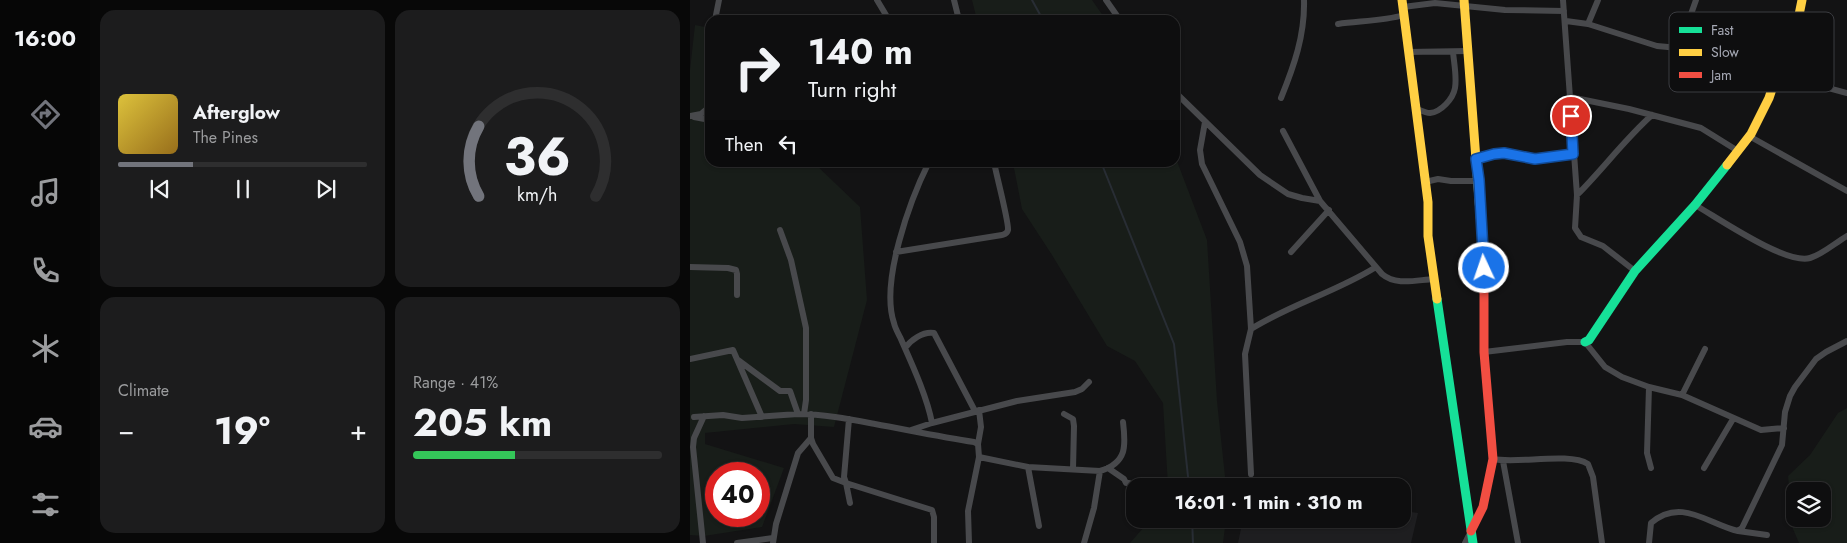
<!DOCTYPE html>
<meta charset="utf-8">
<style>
body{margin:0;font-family:Jost,sans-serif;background:#1c1c1d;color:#f1f3f6;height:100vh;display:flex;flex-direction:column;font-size:19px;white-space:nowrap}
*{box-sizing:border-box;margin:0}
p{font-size:16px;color:#9b9c9e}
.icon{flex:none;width:28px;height:28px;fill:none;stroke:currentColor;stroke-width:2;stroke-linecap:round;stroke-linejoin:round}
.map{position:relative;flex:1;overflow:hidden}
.panel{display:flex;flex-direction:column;gap:10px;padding:10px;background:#080808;width:600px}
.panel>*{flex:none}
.guide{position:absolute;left:15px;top:15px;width:475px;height:152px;border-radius:15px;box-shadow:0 1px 4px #0004,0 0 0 1px #2e2e2f;background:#0e0e0f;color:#f1f3f6;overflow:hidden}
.buttons{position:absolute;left:1096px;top:482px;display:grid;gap:10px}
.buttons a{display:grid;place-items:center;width:45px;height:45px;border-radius:10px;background:#0e0e0f;box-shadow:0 1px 4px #0004,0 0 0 1px #2e2e2f;font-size:25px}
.speed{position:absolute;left:15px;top:462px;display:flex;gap:10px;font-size:25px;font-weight:700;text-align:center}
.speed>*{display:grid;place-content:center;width:65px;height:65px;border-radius:50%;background:#0e0e0f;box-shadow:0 1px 4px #0004,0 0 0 1px #2e2e2f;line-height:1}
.speed .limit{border:8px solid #d22;background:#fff;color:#111}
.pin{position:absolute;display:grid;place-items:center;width:42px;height:42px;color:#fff;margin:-21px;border:2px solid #fff;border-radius:50%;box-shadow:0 1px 5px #0007}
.me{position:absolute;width:55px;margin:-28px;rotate:357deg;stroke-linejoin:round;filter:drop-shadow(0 0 4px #0008)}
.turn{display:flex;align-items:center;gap:18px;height:105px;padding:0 20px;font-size:22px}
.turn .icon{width:65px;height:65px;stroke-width:2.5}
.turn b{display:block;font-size:35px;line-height:42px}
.then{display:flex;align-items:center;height:48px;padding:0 20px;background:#0003;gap:10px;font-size:19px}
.big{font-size:38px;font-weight:700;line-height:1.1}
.panel .card{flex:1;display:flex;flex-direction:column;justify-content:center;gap:8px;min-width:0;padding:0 18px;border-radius:15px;background:#1c1c1d}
.panel .dial{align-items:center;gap:0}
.dial svg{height:130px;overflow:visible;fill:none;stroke:#2e2e2f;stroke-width:7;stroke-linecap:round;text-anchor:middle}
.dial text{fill:#f1f3f6;stroke:none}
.song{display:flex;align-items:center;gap:15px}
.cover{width:60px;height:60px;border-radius:8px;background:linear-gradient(135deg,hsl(50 70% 55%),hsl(40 70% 35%))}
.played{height:5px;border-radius:2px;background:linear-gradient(90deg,#72747c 30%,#2e2e2f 30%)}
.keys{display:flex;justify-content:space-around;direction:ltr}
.heat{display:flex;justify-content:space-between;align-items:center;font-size:28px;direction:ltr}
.charge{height:8px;border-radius:4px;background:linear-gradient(90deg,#34c759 41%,#2e2e2f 0)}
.panel .tiles{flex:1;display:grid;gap:10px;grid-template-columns:repeat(2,1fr)}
.trip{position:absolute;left:436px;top:478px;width:285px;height:50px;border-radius:15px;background:#0e0e0f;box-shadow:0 1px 4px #0004,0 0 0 1px #2e2e2f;font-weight:700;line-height:50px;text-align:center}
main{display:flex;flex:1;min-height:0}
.menu{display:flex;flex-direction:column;width:90px;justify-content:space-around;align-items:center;background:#060606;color:#9b9c9e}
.menu .icon{width:35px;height:35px}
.menu .active{color:#72747c}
.menu b{font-size:22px;color:#f1f3f6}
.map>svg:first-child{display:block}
.built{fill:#1e1e20}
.green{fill:#181d19;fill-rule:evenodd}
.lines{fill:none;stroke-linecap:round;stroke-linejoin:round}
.stream{stroke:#282d34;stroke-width:2}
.street{stroke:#48494c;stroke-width:6}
.fast{stroke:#16e098;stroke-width:9}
.slow{stroke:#ffcf43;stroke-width:9}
.jam{stroke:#f24e42;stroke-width:9}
.route-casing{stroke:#114b97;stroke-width:12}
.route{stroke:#1a73e8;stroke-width:9}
.key{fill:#0e0e0f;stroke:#3b3c41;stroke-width:1}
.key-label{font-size:14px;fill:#a5a8b4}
</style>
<main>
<nav class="menu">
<b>16:00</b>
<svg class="icon active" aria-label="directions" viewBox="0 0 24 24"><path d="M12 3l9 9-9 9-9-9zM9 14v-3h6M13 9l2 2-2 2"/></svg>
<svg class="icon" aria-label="music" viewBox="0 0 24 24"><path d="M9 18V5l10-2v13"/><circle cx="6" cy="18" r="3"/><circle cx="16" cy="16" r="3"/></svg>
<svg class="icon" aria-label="phone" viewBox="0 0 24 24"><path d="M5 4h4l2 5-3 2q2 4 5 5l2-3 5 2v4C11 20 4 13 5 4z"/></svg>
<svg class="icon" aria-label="climate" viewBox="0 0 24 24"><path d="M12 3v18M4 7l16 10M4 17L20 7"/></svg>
<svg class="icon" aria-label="car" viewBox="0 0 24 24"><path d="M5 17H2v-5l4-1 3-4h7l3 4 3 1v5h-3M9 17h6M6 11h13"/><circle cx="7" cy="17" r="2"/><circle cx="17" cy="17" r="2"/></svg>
<svg class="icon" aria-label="filters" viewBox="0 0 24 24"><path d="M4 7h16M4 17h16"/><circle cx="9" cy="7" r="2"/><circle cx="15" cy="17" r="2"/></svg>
</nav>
<section class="panel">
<div class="tiles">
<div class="card">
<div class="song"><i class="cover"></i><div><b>Afterglow</b><p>The Pines</p></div></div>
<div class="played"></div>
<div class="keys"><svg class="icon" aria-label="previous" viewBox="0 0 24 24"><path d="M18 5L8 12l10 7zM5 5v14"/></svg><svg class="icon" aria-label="pause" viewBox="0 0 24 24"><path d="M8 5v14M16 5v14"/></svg><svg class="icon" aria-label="next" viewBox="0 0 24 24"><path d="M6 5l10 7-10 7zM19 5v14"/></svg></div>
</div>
<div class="card dial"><svg viewBox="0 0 100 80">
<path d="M14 69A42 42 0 1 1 86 69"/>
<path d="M14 69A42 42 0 0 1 14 26" stroke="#72747c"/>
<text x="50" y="56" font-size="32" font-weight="700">36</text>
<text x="50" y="72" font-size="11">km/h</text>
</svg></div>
<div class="card"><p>Climate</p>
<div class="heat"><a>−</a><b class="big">19°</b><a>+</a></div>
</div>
<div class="card"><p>Range · 41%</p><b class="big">205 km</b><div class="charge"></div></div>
</div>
</section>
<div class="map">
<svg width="1157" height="543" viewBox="0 0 1157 543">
<rect width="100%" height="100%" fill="#131314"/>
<path class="built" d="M713,511L728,513L721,543H548L553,519H712Z"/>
<path class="green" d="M282,0H402L416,20H287Z
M5,25L20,28V162L124,163L170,207L177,300L144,427L104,424L15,433V444L94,468L72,527L14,536L0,535V70ZM26,474H69V516H26Z
M485,156L517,240L527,401L536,486H478L473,403L445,361L417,346L362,255L332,209L323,163L485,162Z
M1157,408V543H1109L1103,529L1098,476L1120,455L1148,413ZM1132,491V519H1105V491Z
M461,519H536L533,543H440Z"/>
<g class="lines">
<path class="stream" d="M342,0L353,20
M411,162L484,344L499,486
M502,519L503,543"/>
<path class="street" d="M187,0L199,20
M264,0L269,20
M416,0L430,20
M873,0L887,195L885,228L891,237L913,246L945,271
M713,7L745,3L815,10L874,11
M25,20L29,0
M876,21L898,24L967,46L989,48L997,53L1009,54L1045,65H1049C1067,51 1069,32 1094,48
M648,24C669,21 694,21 714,15
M898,24L908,0
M989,48L1006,0
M718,52L778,51
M1087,74L1157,93
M485,92L570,175L598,194L612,198L630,201
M880,97L939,109L1011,128L1048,151
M591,98C604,66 615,35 614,0
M725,108C730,110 735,113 740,113C751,112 763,99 765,88C767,77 764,63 763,52
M0,116L11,114L18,108L20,50
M4,117L20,120
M515,122L510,150L512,164L550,242L557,266L561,329L555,354L561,474
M593,131L630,201L692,274C706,286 726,280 744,279
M1059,136L1157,191
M786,159L804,154L814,153L845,159L883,154
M735,182L748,179L761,181H789
M887,195C913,169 935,139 962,115
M1005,205C1028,218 1096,265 1120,258C1133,254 1145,243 1157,236
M90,230L101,260L116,328V400L114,414
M206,252L312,235C315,234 317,234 318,230C319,222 306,174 304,162
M601,252L639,210
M0,267L38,268L46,270L47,274V295
M561,329C601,304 646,292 686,267
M215,348C221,340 233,331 244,333L285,411
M794,352L877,342H895L915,367L932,377L959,387L992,395L1071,430L1094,428
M0,359L43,350L72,417
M48,360L90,391H100L108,414C134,414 159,419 185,424C218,430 251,437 284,442L288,444L289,457L278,511L279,543
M959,387L957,453L961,468
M992,395L1015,349
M121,414V438L123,444L143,478L156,483L160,503
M374,414L383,419L384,426L383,469
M4,417L33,415L52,418L108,414
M159,419L154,477L156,483L242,510L244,517V543
M242,423L327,401L385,392L392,389L399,382
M221,430L242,423C237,396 221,362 210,337C208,333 205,328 204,323C190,282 220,200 239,162
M288,444L291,427L289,410
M289,457L338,467L349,526
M803,459C828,464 879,452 898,464L903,477L912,543
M813,461L828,543
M338,467L410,471C437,463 436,446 433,422
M418,468L434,479L436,483H439
M1014,468L1043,419
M1048,531L1077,535
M13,543L3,447L4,438L14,416
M47,543L83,538
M83,543L86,524L108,453L121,438
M394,543L404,508L410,471
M775,543L781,531
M959,543L961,523C991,497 1018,524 1048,531L1052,528L1092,445L1095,412L1100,396L1105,387L1126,359L1136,352L1157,341"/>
<path class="fast" d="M747,299L783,543
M895,342L899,340L945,271L1005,205L1037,165"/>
<path class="slow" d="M712,0L738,202V236L747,299
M774,0L794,266
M1037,165L1061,134L1079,98L1087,74L1095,39L1109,15L1112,0"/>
<path class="jam" d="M781,531L793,507L803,459L794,352V266"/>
</g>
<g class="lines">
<g class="route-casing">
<path id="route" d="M794,268L789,180L786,159L804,154L814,153L845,159L883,154L881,116"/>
</g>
<use href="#route" class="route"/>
</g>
<rect x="979" y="12" width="165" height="80" rx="8" class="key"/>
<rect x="989" y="27" width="23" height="6" fill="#16e098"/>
<rect x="989" y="49" width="23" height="7" fill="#ffcf43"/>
<rect x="989" y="72" width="23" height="6" fill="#f24e42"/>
<g class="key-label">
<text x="1021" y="35">Fast</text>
<text x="1021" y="57">Slow</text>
<text x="1021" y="80">Jam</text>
</g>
</svg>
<div class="buttons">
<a><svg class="icon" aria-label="layers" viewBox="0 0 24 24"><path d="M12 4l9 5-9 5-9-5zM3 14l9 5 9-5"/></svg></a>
</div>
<div class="speed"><div class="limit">40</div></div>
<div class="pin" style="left:881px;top:116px;background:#d93025"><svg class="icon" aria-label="arrive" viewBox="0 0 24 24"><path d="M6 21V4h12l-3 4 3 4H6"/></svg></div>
<svg class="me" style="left:794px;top:268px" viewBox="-20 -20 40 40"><circle r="17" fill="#1a73e8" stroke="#fff" stroke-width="3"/><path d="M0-11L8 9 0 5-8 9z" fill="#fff"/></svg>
<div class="trip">16:01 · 1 min · 310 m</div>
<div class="guide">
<div class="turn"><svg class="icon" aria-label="right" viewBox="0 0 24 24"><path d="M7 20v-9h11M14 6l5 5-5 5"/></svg><div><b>140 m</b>Turn right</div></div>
<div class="then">Then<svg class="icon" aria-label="left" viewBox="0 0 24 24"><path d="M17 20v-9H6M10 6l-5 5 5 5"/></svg></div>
</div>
</div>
</main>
